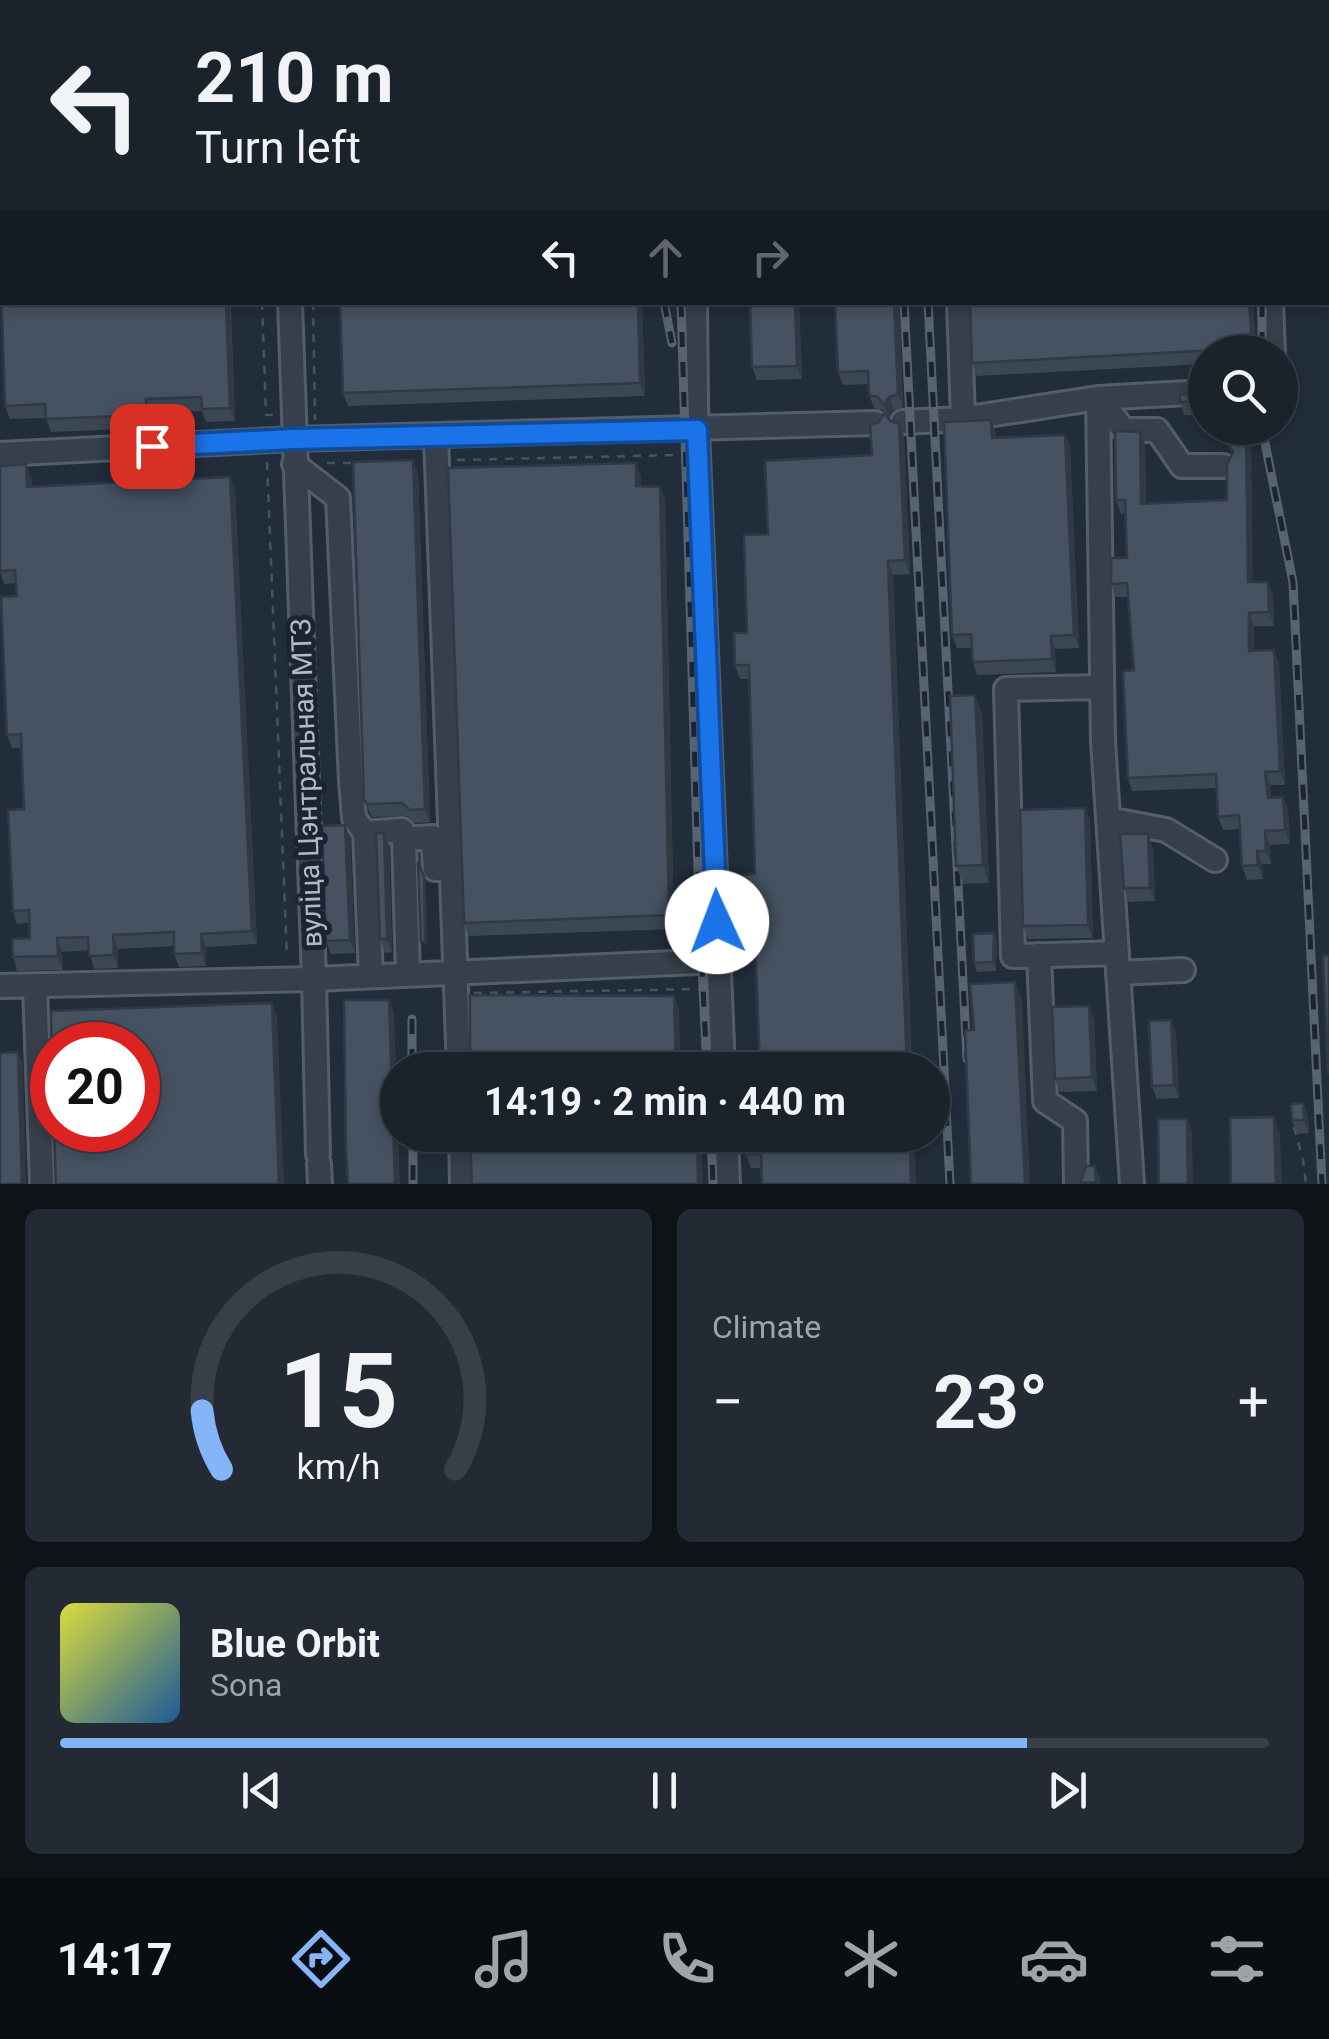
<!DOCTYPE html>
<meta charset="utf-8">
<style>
body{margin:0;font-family:Roboto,sans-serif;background:#232a34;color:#f1f3f6;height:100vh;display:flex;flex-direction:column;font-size:38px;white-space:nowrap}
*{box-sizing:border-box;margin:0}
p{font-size:32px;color:#9fa4a9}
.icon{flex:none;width:55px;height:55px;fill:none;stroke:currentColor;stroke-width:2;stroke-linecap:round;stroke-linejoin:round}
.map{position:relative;height:1184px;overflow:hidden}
.sheet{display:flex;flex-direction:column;gap:25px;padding:25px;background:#0e1318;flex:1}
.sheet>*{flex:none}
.hud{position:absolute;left:0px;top:0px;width:1330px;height:305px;box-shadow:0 5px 15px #0003,0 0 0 2px #383f48;background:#1a222c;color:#f1f3f6;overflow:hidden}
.buttons{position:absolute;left:1188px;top:335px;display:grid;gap:20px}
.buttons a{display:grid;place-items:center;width:110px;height:110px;border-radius:50%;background:#1a222c;box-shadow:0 5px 15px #0003,0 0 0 2px #383f48;font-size:50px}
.speed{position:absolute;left:30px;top:1022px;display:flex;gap:20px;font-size:50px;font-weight:700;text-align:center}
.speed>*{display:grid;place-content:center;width:130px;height:130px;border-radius:50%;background:#1a222c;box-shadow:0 5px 15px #0003,0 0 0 2px #383f48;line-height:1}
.speed .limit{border:15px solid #d22;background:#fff;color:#111}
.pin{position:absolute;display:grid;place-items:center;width:85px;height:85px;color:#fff;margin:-42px;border-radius:20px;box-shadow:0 5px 15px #0006}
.me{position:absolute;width:110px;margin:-55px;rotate:358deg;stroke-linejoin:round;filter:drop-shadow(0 0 8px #0008)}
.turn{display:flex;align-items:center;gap:35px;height:210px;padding:0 30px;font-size:45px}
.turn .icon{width:130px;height:130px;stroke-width:2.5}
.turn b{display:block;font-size:70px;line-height:85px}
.lanes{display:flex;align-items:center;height:95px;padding:0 30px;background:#0003;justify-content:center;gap:50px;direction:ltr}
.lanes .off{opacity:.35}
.big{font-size:75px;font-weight:700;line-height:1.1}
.sheet .tile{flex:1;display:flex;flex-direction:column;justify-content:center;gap:15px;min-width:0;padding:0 35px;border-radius:15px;background:#232a34}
.sheet .dial{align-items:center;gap:0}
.dial svg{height:260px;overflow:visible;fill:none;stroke:#383f48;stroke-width:7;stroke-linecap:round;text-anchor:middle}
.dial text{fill:#f1f3f6;stroke:none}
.song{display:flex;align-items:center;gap:30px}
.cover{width:120px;height:120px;border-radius:15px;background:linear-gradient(135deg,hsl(60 70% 55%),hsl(210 70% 35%))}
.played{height:10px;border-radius:5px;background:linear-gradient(90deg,#85b4f8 80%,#383f48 80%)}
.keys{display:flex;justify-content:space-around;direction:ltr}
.heat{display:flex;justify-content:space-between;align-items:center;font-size:55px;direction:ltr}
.sheet .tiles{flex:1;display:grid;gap:25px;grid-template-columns:1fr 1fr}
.tile:last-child{grid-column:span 2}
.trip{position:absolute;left:380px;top:1052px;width:570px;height:100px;border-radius:50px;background:#1a222c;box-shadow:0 5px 15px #0003,0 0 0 2px #383f48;font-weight:700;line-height:100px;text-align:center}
.tab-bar{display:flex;height:160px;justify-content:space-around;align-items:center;background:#0a0e12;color:#9fa4a9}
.tab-bar .icon{width:70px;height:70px}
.tab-bar .active{color:#85b4f8}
.tab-bar b{font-size:45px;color:#f1f3f6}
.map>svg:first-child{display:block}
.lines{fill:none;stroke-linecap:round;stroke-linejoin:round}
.minor-casing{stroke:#545d69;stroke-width:28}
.path{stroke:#425759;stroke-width:2.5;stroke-dasharray:8 8;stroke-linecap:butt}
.minor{stroke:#363f4b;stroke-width:22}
.rail-casing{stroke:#586372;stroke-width:9}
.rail{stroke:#1b2430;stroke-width:5;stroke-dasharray:15;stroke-linecap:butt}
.wall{fill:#3c4754}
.shaded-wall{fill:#313945}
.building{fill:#465262;stroke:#313945;stroke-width:2.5}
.route-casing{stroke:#114b97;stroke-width:25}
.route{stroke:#1a73e8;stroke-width:18}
.labels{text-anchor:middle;stroke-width:10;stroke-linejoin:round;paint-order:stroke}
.street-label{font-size:28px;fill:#b1bac7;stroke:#1b2430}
</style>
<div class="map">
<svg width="1329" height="1184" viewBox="0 0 1329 1184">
<rect width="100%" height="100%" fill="#222d3b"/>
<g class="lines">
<g class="minor-casing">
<path id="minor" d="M280,0V2
M691,0V2
M949,0V2
M290,302L314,979L719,961
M695,302L696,406L723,1070
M959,302L963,419
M1271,302L1273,352
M1098,398L1124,430H1157L1182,466H1223
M1098,398L1205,392
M903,422L963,419L1098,398L1103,741L1132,1184
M436,436L459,1070
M0,454L294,439L875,423
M294,464L338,498L351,781L354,818L365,833
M1102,687L1006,689L1013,956L1117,953
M1108,819L1166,830L1215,860
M404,839L408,974
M1039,955L1045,1101L1075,1121L1076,1184
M1118,973L1183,970
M371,976L365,833L402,830L404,839L433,837L435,869H453
M35,985L42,1184
M0,986L314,979L318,1154
M461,1135L462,1184
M726,1135L728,1184
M319,1164L320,1184"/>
</g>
<path class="path" d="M251,0V2
M304,0V2
M262,302L266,415H276
M313,302L315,420
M457,460L679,455
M267,462L287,958
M327,463H354
M474,993L701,989
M1294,1127L1303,1160L1306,1184"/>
<use href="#minor" class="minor"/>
<g class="rail-casing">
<path id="rail" d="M886,0V2
M914,0V2
M664,302L672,343
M681,302L699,904L707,1070
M904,302L950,1184
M928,302L967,1059
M1262,302V352
M1262,428L1293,582L1322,1184
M412,1019V1070
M413,1135V1184
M711,1135L713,1184"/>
</g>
<use href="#rail" class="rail"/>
</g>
<path class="wall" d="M0,0H220L235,421L206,422L202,411L151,413L152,428L51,432L46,418L10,419L5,406Z
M340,302H642L645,396L348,406L343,393Z
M799,302L802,379L757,380L752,367Z
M835,302H899L903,407L894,410L889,418L883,410L874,408L869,395V384L843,385L838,372Z
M970,302H1253L1256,352H1205V364L977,376L972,363Z
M1205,392V415H1184L1180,402Z
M890,421L899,424L904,437L910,574L893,575L912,1070H760L755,920L745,921L740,907L755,874L749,679H740L735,665L747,633L768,534L872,455Z
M1246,431L1251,445L1252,582H1268L1273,595L1274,626H1254V651L1279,663L1285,785H1270L1271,798L1283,797L1288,810L1290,844L1270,845L1271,864H1262L1263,879L1247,880L1242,866L1240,829L1223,830L1218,817L1216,788L1132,791L1128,778L1134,670L1128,597H1116L1111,584L1127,558L1125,513L1121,514L1116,500L1145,445L1146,504L1227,500L1232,454L1226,440Z
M996,434V438L1065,435L1070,448L1079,648L1055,649L1056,672L977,675L973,662L972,648H957L952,635Z
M26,464L31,478L32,487L235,491L257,944L206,947V966L179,967L174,954V946L118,949V968L94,969L89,950L62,952L63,970L17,971L13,957L30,938V923L17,924L13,911L24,809L21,748H12L7,735L17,596L16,583L4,584L0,572V466Z
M418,473L430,822L415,823L407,816L372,817L364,800Z
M641,477V487H660L665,500L674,929L469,936L464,923Z
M982,713L989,883L963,884L956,866Z
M1085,808L1090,821L1093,938L1028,939L1023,926Z
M345,825L350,838L355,953L331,954L326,941Z
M384,833L389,846L392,952L385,953L380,939Z
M1153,848L1155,901L1129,902L1124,888Z
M994,933L997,942L996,971L977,972L974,963Z
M1094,1019L1097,1091L1060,1092L1055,1079Z
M1171,1020L1176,1034L1179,1098L1157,1099L1152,1086Z
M1303,1103L1308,1117L1309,1133L1297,1134L1292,1120Z
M914,1135L761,1168H751L746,1155Z"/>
<path class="shaded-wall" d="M226,302H230L235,421L230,408Z
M638,302H642L645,396L640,383Z
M795,302H799L802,379L797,366Z
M894,302H899L903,407L898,394Z
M1249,302H1253L1256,352H1253L1252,348Z
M889,397L894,410L889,418L884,405Z
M146,399L151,413L152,428L147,415Z
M991,420L996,434L997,452L992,438Z
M899,424L904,437L910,574L905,560Z
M1246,431L1251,445L1253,596L1248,582Z
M1140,432L1145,445L1146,517L1141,504Z
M1065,435L1070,448L1079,648L1074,635Z
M413,460L418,473L430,822L425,809Z
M636,463L641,477V500L636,486Z
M26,464L31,478L32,501L27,487Z
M230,477L235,491L257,944L252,931Z
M660,487L665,500L674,929L669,915Z
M888,561L893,575L912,1070H907Z
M1268,582L1273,595L1274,626L1269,612Z
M1249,613L1254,626V664L1249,651Z
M1051,636L1055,649L1056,672L1052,659Z
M1274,650L1279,663L1285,785L1280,771Z
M975,695L982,713L989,883L983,865Z
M1265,772L1270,785L1272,812L1268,798Z
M1283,797L1288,810L1290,844L1285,830Z
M1085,808L1090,821L1093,938L1088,925Z
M345,825L350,838L355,953L350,940Z
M1265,831L1270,845L1271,864L1266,851Z
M384,833L389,846L392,952L387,939Z
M1148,834L1153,848L1155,901L1150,888Z
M1257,851L1262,864L1263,879L1258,865Z
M424,876L426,880L427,946L425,942Z
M994,933L997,942L996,971L993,962Z
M201,934L206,947V966L202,953Z
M113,935L118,949V968L114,955Z
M57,938L62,952L63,970L58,956Z
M1015,982L1022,1000L1030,1184H1025Z
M674,996L679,1009L681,1070H676Z
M389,1000L394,1013L400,1184H395Z
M272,1003L277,1017L284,1184H279Z
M1089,1006L1094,1019L1097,1091L1092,1077Z
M1171,1020L1176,1034L1179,1098L1174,1085Z
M18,1052L23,1065L26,1184H22Z
M1303,1103L1308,1117L1309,1133L1304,1120Z
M1274,1117L1280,1135L1282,1184H1276Z
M1187,1119L1192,1132L1193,1184H1188Z
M697,1135H701L703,1184H698Z
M910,1135H914L916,1184H911Z
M1095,1166L1100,1180V1184H1096V1182Z"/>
<path class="building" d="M0,0H215V2H2V302H226L230,408L202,409L201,397L146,399L147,415L46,419L45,404L5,406L0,252Z
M330,0H639V2H330Z
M700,0H862V2H701Z
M957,0H1273V2H957Z
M340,302H638L640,383L343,393Z
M750,302H795L797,366L752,367Z
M835,302H894L898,394L889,397L884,405L878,397L869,395L868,371L838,372Z
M970,302H1249L1252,348L972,363Z
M1205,392V401L1180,402V395Z
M884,413L890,421L899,424L905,560L888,561L907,1070H760L754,907H740L739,875L755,874L749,665H735L734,633H747L744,535L768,534L765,461L872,455L870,425L879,422Z
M991,420L992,438L1065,435L1074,635L1051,636L1052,659L973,662L971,634L952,635L944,422Z
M1225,428H1241V432L1246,431L1248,582H1268L1269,612L1249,613V651L1274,650L1280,771L1265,772L1268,798L1283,797L1285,830L1265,831L1266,851H1257L1258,865L1242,866L1239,815L1218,817L1216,774L1128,778L1123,671L1134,670L1127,583L1111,584V558H1127L1125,500H1116L1115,431L1140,432L1141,504L1227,500V465L1233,452L1226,440Z
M413,460L425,809L410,810L402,803L367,804L364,800L353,462Z
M636,463V486L660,487L669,915L464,923L448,468Z
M26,464L27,487L230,477L252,931L201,934L202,953L174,954V932L113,935L114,955L89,956L88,937L57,938L58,956L13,957L12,939L30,938L29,910L13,911L8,810L24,809L21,734L7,735L1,597L17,596L15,570L0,571V466Z
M975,695L983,865L956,866L950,696Z
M1085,808L1088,925L1023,926L1020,810Z
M345,825L350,940L326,941L322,826Z
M376,833H384L387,939H380Z
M1120,834H1148L1150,888H1124Z
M418,862L424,876L425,942H421Z
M994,933L993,962L974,963L973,934Z
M1329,955V1073H1328L1323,956Z
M1015,982L1025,1184H971L965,1030H974L970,984Z
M470,995L674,996L676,1069L695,1070H470Z
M344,1000H389L395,1184H348L346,1150Z
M272,1003L279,1184H56L54,1130H138V1045H52V1069L51,1011Z
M1089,1006L1092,1077L1055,1079L1052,1007Z
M1171,1020L1174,1085L1152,1086L1149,1021Z
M18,1052L22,1184H0V1053Z
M1303,1103L1304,1120H1292L1291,1104Z
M1274,1117L1276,1184H1231L1230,1118Z
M1158,1119H1187L1188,1184H1159Z
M470,1135H697L698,1184H472Z
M745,1135H910L911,1184H762L761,1154L746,1155Z
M1086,1166H1095L1096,1182L1080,1183Z"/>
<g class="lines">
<g class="route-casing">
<path id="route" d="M152,446L294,439L697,430L717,922"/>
</g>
<use href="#route" class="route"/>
</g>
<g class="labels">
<g class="street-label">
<text transform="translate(306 783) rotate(-92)" y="10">вуліца Цэнтральная МТЗ</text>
</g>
</g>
</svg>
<div class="buttons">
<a><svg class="icon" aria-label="search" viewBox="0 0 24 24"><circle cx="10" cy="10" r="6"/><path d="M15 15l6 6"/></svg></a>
</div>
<div class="speed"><div class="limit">20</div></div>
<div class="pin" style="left:152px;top:446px;background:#d93025"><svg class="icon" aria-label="arrive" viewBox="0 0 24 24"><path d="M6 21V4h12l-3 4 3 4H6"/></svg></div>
<svg class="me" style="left:717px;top:922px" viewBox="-20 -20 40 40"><circle r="19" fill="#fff"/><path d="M0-13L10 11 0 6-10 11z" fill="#1a73e8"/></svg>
<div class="trip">14:19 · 2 min · 440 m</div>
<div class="hud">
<div class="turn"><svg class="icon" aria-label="left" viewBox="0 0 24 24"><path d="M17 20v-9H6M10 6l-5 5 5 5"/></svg><div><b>210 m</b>Turn left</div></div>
<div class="lanes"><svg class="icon" aria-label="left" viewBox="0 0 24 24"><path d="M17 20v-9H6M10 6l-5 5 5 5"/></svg><svg class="icon off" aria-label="ahead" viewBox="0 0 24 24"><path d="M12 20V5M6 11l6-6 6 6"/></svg><svg class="icon off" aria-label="right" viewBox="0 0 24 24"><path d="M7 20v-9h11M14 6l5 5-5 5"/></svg></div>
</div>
</div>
<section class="sheet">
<div class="tiles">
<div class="tile dial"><svg viewBox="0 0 100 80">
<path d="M14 69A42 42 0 1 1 86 69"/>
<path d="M14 69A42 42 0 0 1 8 51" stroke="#85b4f8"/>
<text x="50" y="56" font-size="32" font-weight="700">15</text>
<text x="50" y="72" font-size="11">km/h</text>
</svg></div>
<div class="tile"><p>Climate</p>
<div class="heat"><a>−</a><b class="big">23°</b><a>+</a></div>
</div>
<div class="tile">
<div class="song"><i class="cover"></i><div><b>Blue Orbit</b><p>Sona</p></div></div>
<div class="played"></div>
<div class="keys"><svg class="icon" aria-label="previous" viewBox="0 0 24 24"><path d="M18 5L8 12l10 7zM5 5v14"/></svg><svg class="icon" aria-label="pause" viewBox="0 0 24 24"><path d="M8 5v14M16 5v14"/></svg><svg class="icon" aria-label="next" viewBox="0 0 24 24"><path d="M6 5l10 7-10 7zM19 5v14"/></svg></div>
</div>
</div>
</section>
<nav class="tab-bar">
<b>14:17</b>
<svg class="icon active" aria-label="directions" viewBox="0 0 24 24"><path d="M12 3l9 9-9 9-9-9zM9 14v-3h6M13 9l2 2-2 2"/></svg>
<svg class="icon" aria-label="music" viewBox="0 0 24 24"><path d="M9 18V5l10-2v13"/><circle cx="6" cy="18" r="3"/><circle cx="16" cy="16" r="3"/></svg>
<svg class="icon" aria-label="phone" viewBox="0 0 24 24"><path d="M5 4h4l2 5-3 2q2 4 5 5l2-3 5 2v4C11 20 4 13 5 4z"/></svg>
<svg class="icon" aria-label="climate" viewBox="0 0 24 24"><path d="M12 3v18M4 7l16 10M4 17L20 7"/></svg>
<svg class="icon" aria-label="car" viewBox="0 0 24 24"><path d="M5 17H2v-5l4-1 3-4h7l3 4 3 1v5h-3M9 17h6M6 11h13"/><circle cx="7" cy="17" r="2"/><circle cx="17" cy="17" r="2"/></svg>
<svg class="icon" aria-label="filters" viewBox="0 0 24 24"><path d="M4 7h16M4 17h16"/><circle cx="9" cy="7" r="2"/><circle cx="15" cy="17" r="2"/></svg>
</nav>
